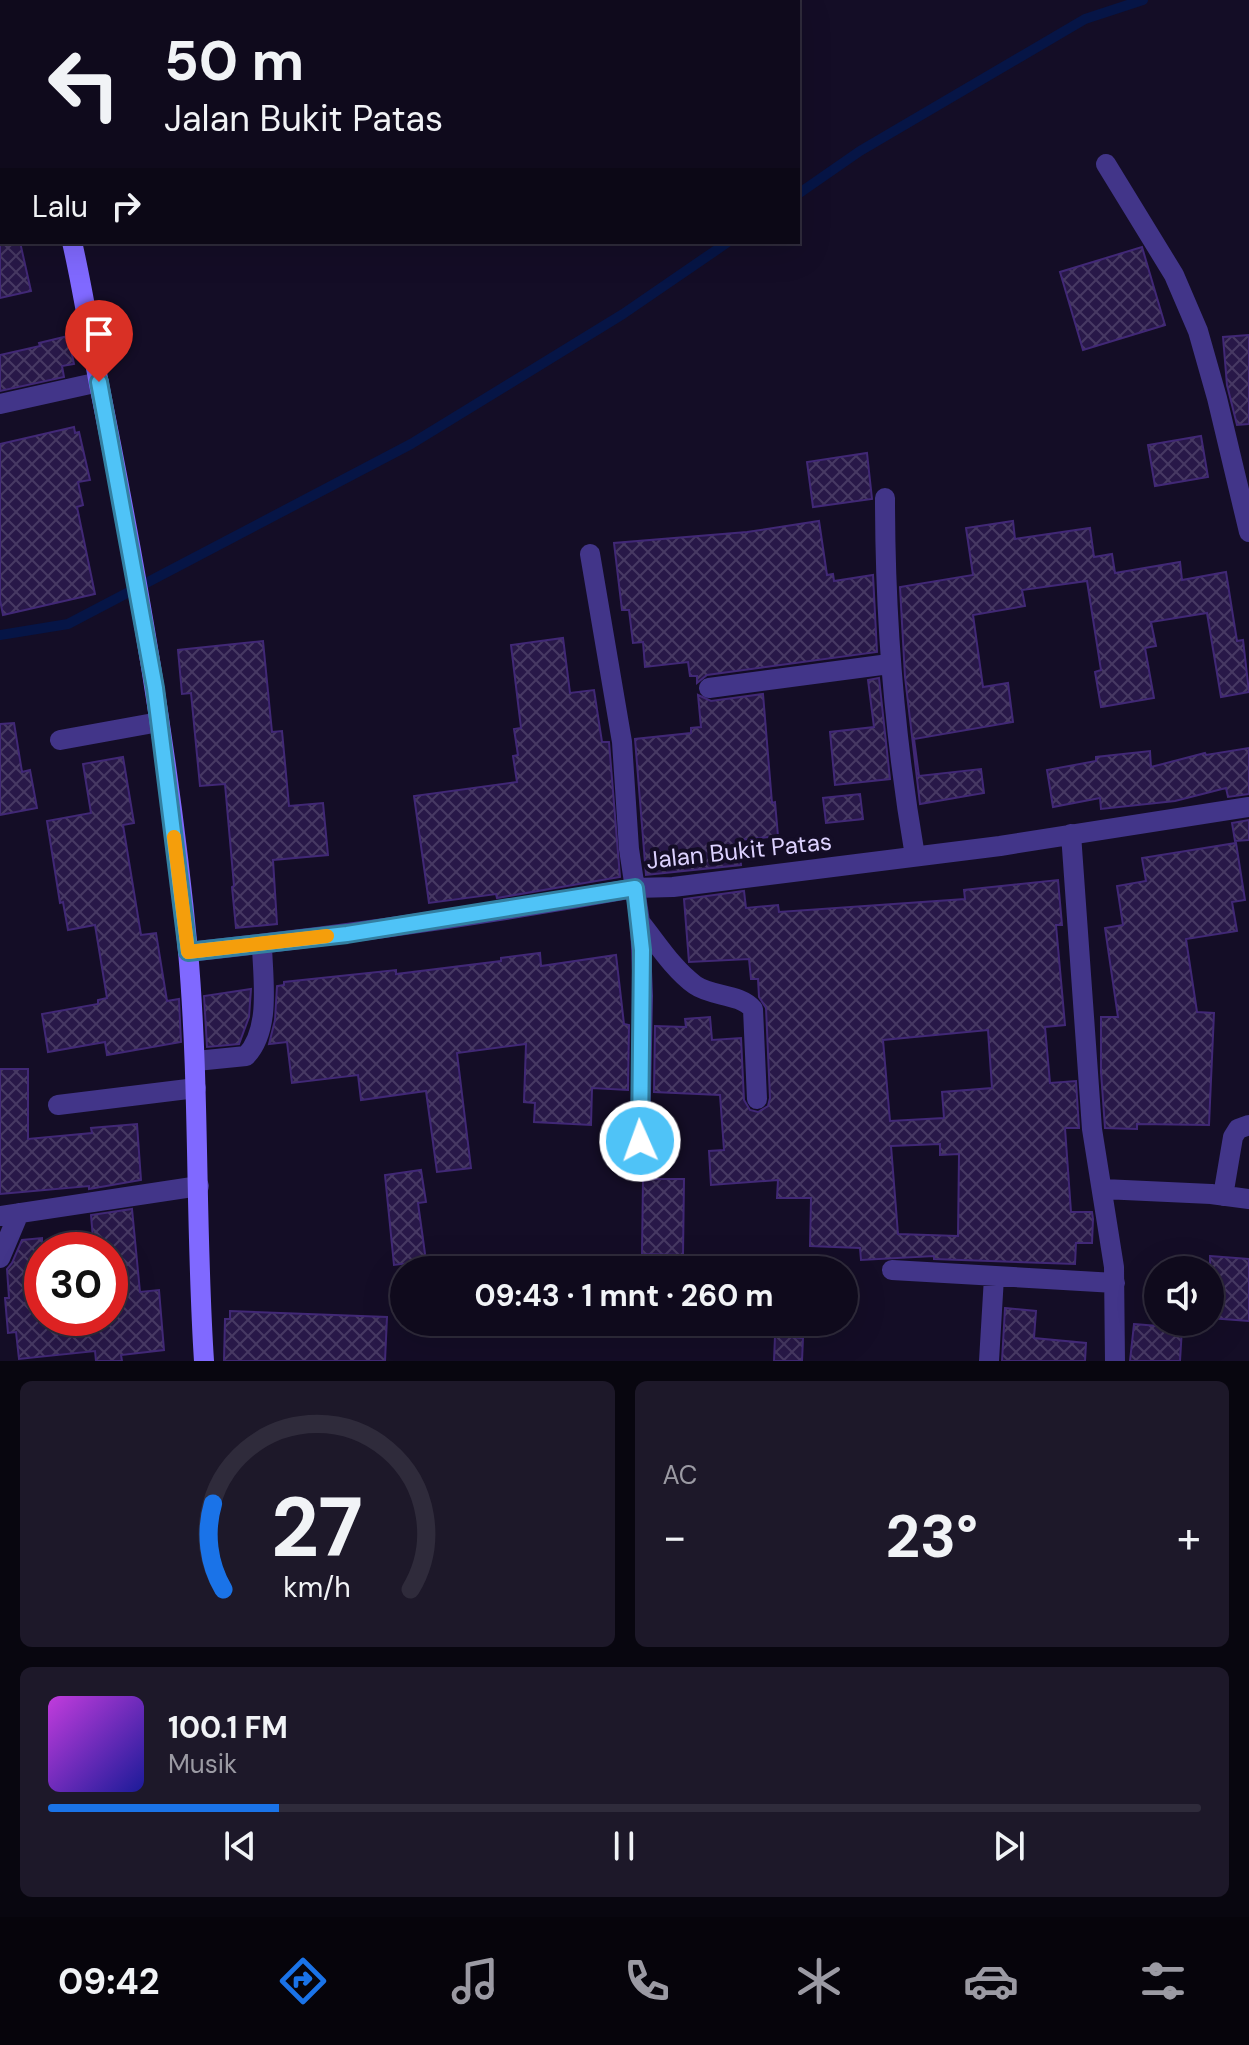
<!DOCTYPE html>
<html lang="id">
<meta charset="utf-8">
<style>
body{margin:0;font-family:"DM Sans",sans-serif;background:#1d1829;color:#f1f3f6;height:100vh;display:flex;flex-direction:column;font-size:30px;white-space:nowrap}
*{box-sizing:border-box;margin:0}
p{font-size:26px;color:#9b9aa3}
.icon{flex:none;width:44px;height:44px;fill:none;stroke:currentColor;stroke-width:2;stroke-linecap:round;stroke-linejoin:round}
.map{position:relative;height:1361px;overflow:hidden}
.details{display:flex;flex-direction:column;gap:20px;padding:20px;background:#08060f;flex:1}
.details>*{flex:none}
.top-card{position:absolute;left:0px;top:0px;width:800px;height:244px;box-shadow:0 8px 32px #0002,0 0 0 2px #2f2b3b;background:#0f0a1c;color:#f1f3f6;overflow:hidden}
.buttons{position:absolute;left:1144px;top:1256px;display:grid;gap:16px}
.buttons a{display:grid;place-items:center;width:80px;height:80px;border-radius:50%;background:#0f0a1c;box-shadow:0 8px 32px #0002,0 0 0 2px #2f2b3b;font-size:40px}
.speed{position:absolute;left:24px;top:1232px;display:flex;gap:16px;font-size:40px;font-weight:700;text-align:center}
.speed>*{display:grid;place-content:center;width:104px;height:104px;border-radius:50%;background:#0f0a1c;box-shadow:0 8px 32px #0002,0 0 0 2px #2f2b3b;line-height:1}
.speed .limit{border:12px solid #d22;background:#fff;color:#111}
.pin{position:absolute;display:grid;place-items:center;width:68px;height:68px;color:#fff;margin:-82px -34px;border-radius:50% 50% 50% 0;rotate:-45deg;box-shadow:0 0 8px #0007}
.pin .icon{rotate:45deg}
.me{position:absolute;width:88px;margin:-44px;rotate:358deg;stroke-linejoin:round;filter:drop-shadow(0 0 6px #0008)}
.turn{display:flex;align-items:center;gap:28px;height:168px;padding:0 32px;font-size:36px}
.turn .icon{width:104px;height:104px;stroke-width:2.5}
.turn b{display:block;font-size:56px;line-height:68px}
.then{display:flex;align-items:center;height:76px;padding:0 32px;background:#0003;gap:16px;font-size:30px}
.big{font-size:60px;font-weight:700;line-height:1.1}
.details .widget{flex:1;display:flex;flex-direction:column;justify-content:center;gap:12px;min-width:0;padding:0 28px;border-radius:12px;background:#1d1829}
.details .dial{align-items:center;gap:0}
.dial svg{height:208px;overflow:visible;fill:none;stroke:#2f2b3b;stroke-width:7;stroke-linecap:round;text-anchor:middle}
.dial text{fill:#f1f3f6;stroke:none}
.song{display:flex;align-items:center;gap:24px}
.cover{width:96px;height:96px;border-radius:12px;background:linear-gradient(135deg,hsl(290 70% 55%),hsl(240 70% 35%))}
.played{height:8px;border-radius:4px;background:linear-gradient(90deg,#1a73e8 20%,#2f2b3b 20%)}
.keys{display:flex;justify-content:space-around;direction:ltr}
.heat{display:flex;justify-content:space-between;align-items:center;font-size:44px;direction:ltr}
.details .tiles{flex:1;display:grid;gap:20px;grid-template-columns:1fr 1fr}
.widget:last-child{grid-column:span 2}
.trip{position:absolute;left:390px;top:1256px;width:468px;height:80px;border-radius:40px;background:#0f0a1c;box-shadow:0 8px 32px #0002,0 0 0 2px #2f2b3b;font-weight:700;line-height:80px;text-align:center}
.tabs{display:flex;height:128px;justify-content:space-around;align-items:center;background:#06040b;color:#9b9aa3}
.tabs .icon{width:56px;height:56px}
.tabs .active{color:#1a73e8}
.tabs b{font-size:36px;color:#f1f3f6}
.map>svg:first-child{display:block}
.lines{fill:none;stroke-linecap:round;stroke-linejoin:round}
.stream{stroke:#061546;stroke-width:10}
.building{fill:url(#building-cross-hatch);stroke:#412876;stroke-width:2;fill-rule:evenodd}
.street{stroke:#423589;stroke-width:20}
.secondary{stroke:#8069ff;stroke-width:20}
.highway{stroke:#ff4d8c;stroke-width:24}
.route-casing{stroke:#337fa1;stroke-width:20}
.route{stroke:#4fc3f7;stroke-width:14}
.slow{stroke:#f59e0b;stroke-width:14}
.labels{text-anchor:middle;stroke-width:8;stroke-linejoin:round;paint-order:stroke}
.street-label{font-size:24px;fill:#ddd2ff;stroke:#140d26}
</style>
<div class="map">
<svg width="1249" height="1361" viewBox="0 0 1249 1361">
<defs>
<pattern id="building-cross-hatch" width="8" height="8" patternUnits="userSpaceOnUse" patternTransform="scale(2)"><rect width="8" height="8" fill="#281848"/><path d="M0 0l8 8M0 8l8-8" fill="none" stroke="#473963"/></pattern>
</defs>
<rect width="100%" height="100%" fill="#140d26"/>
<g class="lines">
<path class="stream" d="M798,194L860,151L1085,19L1143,0
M0,635L68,624L411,444L623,314L728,242"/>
</g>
<path class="building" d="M0,203H2V242H20L31,291L0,298Z
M1142,247L1165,325L1083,350L1060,272Z
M1249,335V424L1237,425L1227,385L1223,337Z
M68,336L74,364L62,366L64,377L0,391V355L40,346L39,343Z
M74,427L75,433L79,432L90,480L78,482L83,505L77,507L95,594L3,615L0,600V444Z
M1201,436L1208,477L1155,486L1148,445Z
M867,453L872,499L813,507L807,462Z
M819,521L827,575L833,574L834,581L873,575L877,652L707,675L697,683V676H690L688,662L645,667L643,642L633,643L629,610H622L614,543L747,532Z
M1013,521L1015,539L1090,528L1094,557L1112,554L1115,573L1180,562L1182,580L1226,572L1237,641L1243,640L1249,692L1221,697L1207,613L1151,622L1156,646L1145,648L1154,698L1101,707L1095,672L1101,670L1087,581L1022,590L1025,606L973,615L983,687L1008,683L1013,722L914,739L919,776L981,769L984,793L920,804L905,677L900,587L973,575L966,528Z
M563,638L570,693L594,690L602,742H609L620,877L497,898L496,894L429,903L414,796L517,782L513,756L518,755L514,729L521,728L511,645Z
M263,641L272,732L282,731L289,806L323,803L328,855L273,860L277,924L236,928L232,887L234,886L225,784L200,786L191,693L182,694L178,650Z
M879,678L890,779L835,785L830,732L874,727L868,680Z
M763,694L772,803L775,802L778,836L739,840L741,865L646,875L635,739L691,733V728L701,727L698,695L711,701Z
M14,723L22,772L30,770L37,808L0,815V724Z
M1249,748V794L1228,797L1226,788L1175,801L1101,809L1100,798L1053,807L1047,770L1096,761V757L1150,751L1151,767L1205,753L1206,755Z
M123,757L134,823L123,825L141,935L156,933L167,1001L179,999L181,1042L107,1055L105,1042L48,1052L42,1014L98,1004V1000L107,998L95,925L68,930L63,902L60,903L47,821L91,813L83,764Z
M860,794L863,819L826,823L823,798Z
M1249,820V840L1235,841L1232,823Z
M1236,843L1245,900L1232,902L1237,931L1186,939L1197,1012L1214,1013L1209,1125L1137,1124V1129L1105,1128L1101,1072V1017H1118L1105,928L1123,925L1117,886L1146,881L1142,858Z
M1058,880L1062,925H1056L1065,1025L1045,1027L1050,1083L1076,1081L1079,1128H1065L1071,1212H1092L1093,1219L1092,1243H1076L1075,1264L934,1259V1256L861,1260L860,1248L810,1246L811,1198H777L778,1180L711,1185L709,1151L724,1150L720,1095L654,1092L655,1026L686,1027L685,1019L710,1017L712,1040L741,1038L744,1100L750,1110L758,1112L768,1106L770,1098L766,1008L759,997L758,979H751L749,959L689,962L684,899L744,891L746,908L778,905L779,912L965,899L964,890ZM988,1030L992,1088L942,1092L944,1118L890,1121L883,1040ZM940,1144V1155L959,1154L958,1236L898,1234L891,1146Z
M540,953L541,966L616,955L624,1024L629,1025L628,1090L592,1088L591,1125L534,1122L535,1103L524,1102L526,1044L457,1053L471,1168L437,1172L426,1091L361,1100L358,1075L292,1083L287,1042L269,1044L275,1020L277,986L284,985V982L396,970V974L501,961V958Z
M251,989L249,1017L239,1044L207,1047L204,996Z
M0,1069H28V1139L92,1133L91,1128L137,1124L141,1180L89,1189V1186L0,1194Z
M421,1170L426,1202L418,1203L426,1261L394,1265L385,1175Z
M643,1179H684L683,1255L642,1254Z
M132,1209L140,1292L159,1290L164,1350L121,1355L122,1361H96L95,1351L19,1359L16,1332L8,1333L5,1298H9L7,1269L12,1263L22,1240L42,1238V1318H110V1250H94L91,1215Z
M1210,1256L1249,1259V1321L1210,1318Z
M1005,1308L1036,1311L1034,1338L1086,1343L1085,1361H1002Z
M230,1311L387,1317L385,1361H224L225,1319H230Z
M1134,1324L1182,1328L1180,1361H1130Z
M775,1336L803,1338L802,1361H774Z"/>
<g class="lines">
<path class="street" d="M1106,164L1174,275L1198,331L1217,398L1249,532
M0,404L99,382
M885,498C885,622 894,735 915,856
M590,554L622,742L629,849L640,922L643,996L640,1141
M709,688L889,664
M60,740L159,722
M1071,834L1092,1129L1114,1267L1115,1361
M640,922C657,943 673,969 695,985C712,997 739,993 753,1009L757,1099
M188,952C337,936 487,915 635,888L673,887L1000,846L1249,807
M196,1061L246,1056C271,1030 263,980 262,946
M58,1105L196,1088
M1103,1189L1211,1194L1249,1199
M1223,1196L1233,1137L1238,1129L1249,1125
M0,1216L199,1186
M0,1258L19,1213
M892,1270L1115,1283
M989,1361L994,1277"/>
<path class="secondary" d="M17,0V2
M0,61H2
M72,242C83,289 90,337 99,384C137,572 170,761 188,951C200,1087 195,1224 204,1361"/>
<path class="highway" d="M0,4L2,0"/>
</g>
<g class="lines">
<g class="route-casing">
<path id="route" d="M99,382L155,688L188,952L347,934L635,888L642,950L640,1141"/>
</g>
<use href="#route" class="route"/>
<path class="slow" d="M174,837L188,952L327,936"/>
</g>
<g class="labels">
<g class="street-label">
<text transform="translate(739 851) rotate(-6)" y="8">Jalan Bukit Patas</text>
</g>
</g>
</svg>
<div class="buttons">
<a><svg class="icon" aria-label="sound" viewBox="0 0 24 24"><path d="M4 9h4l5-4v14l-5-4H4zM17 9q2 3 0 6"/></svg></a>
</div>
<div class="speed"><div class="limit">30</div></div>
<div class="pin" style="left:99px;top:382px;background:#d93025"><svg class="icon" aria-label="arrive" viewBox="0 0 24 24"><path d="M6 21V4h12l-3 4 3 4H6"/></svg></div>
<svg class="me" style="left:640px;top:1141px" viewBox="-20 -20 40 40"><circle r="17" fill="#4fc3f7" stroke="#fff" stroke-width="3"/><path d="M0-11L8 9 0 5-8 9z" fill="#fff"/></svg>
<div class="trip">09:43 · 1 mnt · 260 m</div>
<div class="top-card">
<div class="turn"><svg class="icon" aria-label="left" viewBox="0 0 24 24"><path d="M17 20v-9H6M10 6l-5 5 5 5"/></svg><div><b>50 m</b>Jalan Bukit Patas</div></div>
<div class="then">Lalu<svg class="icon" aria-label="right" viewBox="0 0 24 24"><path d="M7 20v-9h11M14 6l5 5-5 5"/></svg></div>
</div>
</div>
<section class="details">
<div class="tiles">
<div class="widget dial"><svg viewBox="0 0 100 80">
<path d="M14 69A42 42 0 1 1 86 69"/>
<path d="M14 69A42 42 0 0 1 10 36" stroke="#1a73e8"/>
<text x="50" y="56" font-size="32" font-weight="700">27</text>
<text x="50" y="72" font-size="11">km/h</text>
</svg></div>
<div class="widget"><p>AC</p>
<div class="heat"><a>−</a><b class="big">23°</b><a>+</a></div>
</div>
<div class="widget">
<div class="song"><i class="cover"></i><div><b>100.1 FM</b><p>Musik</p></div></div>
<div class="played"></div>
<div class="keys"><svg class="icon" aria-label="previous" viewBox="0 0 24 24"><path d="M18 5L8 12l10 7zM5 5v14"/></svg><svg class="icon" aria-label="pause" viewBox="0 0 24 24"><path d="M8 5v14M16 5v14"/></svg><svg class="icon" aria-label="next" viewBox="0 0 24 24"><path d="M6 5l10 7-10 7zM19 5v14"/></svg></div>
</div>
</div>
</section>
<nav class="tabs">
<b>09:42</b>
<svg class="icon active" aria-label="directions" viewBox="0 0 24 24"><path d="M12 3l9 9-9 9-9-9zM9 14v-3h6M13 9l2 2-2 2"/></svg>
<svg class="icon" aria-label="music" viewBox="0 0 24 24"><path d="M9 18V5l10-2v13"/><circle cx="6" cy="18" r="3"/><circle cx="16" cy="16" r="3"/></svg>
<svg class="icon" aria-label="phone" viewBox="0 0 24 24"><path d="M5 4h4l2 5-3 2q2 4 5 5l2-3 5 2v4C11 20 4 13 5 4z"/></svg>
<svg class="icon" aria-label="climate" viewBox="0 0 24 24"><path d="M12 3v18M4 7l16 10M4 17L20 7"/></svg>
<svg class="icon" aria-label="car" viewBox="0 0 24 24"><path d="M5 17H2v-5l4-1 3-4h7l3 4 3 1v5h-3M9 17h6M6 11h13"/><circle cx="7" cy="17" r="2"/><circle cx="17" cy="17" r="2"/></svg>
<svg class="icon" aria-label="filters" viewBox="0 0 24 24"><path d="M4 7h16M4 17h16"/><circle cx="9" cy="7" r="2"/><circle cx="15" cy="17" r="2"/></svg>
</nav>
